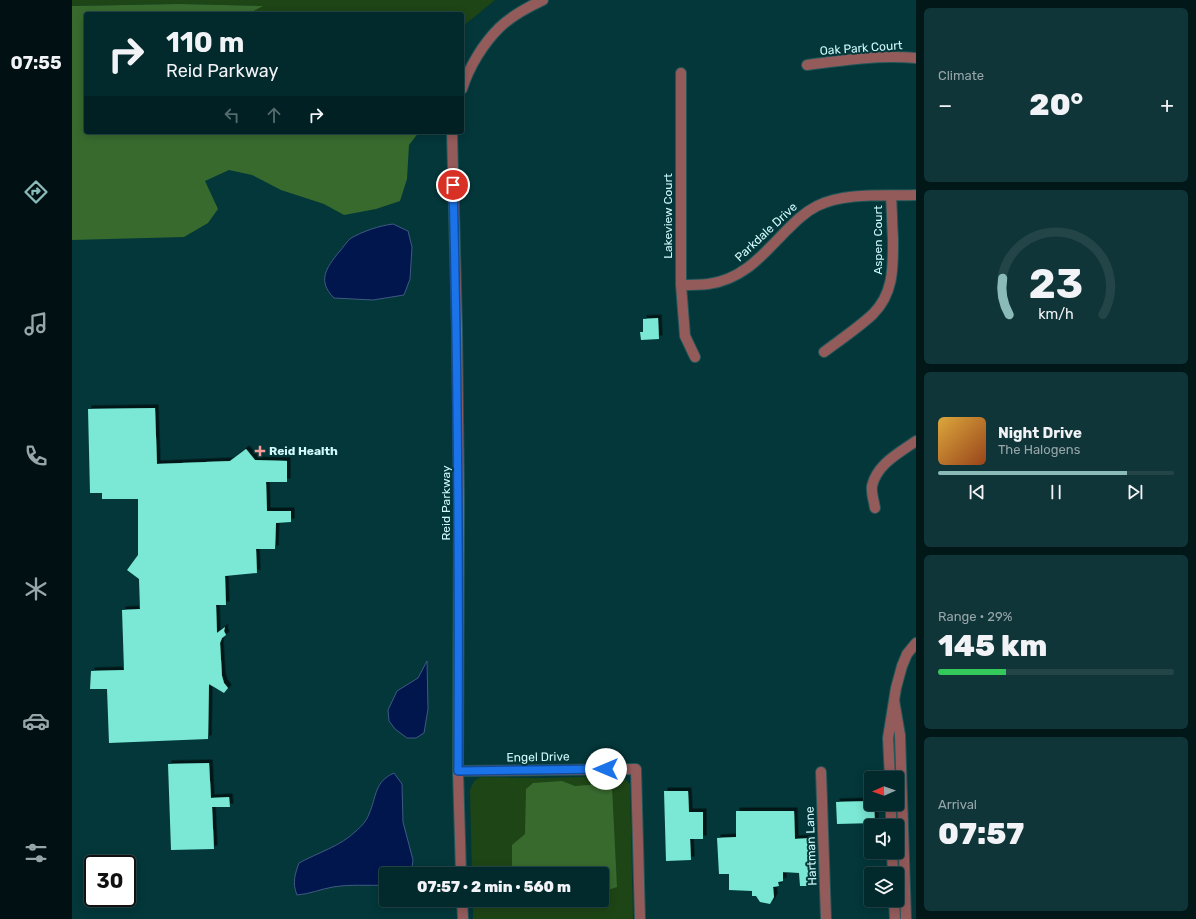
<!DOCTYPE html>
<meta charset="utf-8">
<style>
body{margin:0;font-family:Rubik,sans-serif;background:#103538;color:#f1f3f6;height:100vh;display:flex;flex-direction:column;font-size:15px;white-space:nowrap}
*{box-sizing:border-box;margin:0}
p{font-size:13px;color:#96a6a9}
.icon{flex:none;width:22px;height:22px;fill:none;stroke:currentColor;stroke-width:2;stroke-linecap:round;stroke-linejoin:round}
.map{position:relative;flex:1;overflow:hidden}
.panel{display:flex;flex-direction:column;gap:8px;padding:8px;background:#011718;width:280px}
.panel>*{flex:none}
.top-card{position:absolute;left:12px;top:12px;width:380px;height:122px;border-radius:4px;box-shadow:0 2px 10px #0003,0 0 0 1px #234548;background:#02292c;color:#f1f3f6;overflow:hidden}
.needle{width:26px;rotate:268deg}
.buttons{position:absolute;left:792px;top:771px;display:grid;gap:8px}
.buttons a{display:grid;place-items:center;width:40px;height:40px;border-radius:4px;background:#02292c;box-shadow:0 2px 10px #0003,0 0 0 1px #234548;font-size:20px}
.speed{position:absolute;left:12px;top:855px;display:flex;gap:8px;font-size:20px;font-weight:700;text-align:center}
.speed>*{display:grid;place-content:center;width:52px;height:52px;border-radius:50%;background:#02292c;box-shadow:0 2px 10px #0003,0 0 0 1px #234548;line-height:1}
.speed .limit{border:2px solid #111;border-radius:6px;background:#fff;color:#111}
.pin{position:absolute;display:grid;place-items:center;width:34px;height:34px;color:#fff;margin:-17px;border:2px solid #fff;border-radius:50%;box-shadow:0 1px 4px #0007}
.me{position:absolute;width:44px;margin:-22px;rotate:270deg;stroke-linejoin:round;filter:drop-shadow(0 0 3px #0008)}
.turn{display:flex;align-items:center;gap:14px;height:84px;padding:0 16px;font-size:18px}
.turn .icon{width:52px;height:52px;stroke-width:2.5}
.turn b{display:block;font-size:28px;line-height:34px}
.lanes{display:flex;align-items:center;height:38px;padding:0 16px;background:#0003;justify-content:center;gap:20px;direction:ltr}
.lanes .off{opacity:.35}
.big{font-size:30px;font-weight:800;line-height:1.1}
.panel .tile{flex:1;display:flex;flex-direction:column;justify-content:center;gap:6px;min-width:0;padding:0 14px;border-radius:6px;background:#103538}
.panel .dial{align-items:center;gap:0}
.dial svg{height:104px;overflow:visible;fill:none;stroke:#234548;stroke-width:7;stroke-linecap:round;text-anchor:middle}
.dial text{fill:#f1f3f6;stroke:none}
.song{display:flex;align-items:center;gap:12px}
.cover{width:48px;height:48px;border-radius:6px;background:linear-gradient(135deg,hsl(40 70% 55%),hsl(20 70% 35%))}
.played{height:4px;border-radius:2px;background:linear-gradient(90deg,#8bbbb9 80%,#234548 80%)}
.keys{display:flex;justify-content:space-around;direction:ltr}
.heat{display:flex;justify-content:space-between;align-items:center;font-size:22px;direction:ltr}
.charge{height:6px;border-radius:3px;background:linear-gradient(90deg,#34c759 29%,#234548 0)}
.trip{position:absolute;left:307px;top:867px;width:230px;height:40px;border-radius:4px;background:#02292c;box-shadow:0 2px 10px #0003,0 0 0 1px #234548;font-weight:800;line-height:40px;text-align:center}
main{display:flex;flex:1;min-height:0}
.menu{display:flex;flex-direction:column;width:72px;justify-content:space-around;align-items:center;background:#011012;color:#96a6a9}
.menu .icon{width:28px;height:28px}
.menu .active{color:#8bbbb9}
.menu b{font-size:18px;color:#f1f3f6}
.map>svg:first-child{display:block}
.green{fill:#1e4516}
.forest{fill:#386a2e}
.water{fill:#00164d;stroke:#3f5a82}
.building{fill:#7ae8d4;filter:url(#shadow)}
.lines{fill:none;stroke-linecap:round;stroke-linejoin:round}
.minor-casing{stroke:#245659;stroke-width:12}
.minor{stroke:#945b5b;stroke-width:10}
.route-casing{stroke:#114b97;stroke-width:10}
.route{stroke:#1a73e8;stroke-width:7}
.poi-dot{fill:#f59b9a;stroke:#03373a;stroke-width:1.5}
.labels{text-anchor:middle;stroke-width:4;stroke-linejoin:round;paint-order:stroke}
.street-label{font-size:12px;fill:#d1fafc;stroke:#03373a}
.poi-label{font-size:12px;font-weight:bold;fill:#d1fafc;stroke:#03373a;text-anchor:start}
</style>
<main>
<nav class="menu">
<b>07:55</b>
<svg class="icon active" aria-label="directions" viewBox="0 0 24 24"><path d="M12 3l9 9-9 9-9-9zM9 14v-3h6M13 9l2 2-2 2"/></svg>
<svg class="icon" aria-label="music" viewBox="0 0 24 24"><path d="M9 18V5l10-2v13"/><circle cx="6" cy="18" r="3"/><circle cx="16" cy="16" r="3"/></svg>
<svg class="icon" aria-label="phone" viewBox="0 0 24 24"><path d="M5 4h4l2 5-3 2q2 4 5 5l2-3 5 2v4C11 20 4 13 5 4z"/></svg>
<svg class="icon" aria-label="climate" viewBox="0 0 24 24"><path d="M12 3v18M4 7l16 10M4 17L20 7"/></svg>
<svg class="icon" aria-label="car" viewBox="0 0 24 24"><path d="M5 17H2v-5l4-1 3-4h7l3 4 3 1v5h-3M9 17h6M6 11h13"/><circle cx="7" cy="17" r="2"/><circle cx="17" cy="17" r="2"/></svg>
<svg class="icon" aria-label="filters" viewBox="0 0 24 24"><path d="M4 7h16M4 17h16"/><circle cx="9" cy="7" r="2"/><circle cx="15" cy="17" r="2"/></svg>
</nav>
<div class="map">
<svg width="844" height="919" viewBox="0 0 844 919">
<defs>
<filter id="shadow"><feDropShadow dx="3.5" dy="-3.5" stdDeviation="0" flood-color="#0009"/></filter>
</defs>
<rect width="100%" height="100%" fill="#03373a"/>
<path class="green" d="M0,0H423L390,27V14H176L190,6L107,4L0,6Z
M545,776L551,777L558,784L561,919H401V900H530V874H400L398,790L402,781L409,777L469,778Z"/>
<path class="forest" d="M107,4L191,6L176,14H14V132H347L337,145L335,179L328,201L304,209L272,215L252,204L209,190L180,175L157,170L133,181L146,209L136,223L112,237L0,240V6Z
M490,781L503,786L531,784L540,787L545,887L530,892V874H440V845L453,834L454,789L461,783Z
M509,900H527L526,903L510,906Z"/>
<path class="water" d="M321,224L336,231L340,247L338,279L332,295L301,300L262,298C245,281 254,268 267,252C271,248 275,241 279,238C292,231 306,226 321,224Z
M355,661L356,709L352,733L344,738H335L323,729L317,721L316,710L325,691L346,678Z
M322,773L330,784L331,822L341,860L339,874H314V885C296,886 279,884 261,887C249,889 238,894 225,895C220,883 223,874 227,863C245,853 269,846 284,831C289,827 295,820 297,814C305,796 302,782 322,773Z"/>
<path class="building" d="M586,318L587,339L569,340L568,332H571V319Z
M83,408L85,464L158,461L174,449L183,460L215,461V482H194L195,511H219V522L204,523L203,549H184L185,573L153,576L154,605H144L145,633L153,627L152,631L154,635L150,638L148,643L150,676L152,683L156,688L152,693L137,684L136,739L37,743L35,689H18L19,671L52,670L50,610L68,609L67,579L55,570L66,555V499H30V493H18L16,409Z
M137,763L139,798L157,797L158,807H140L142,849L99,850L96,764Z
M592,791H616L617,812H631V839H618L619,860L594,861Z
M799,801V804H802L803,823L765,824L764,802Z
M664,811H722L723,839L739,838V886H728L727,873L711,872V881L706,882L707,886L701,887L702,897L698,904L688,902L684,896H680V891L657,890V874H647L645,838L664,837Z"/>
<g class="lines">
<g class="minor-casing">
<path id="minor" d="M735,65C771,60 808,55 844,58
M609,73V285L613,336L623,357
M390,89C397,67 411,44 427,28C439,16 456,7 471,0
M380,132L385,329L387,501L386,771L389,874
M609,285C618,285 627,285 636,284C669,280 689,257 710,235C721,224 731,213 745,206C772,192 814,196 844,195
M752,352C768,340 786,328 801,314C822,293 821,267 821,239C820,225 820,210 819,196
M803,508C802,501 799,493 800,486C805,464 827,453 844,441
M822,700L828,735L834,919
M386,771L564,769L568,919
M749,772L754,919
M818,778L816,738L824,688L830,666L835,654L844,643
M819,804V826
M820,852L821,874
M390,900L391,919
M822,900L823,919"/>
</g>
<use href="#minor" class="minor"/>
</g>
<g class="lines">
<g class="route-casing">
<path id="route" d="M381,185C386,380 387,575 386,771L534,769"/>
</g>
<use href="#route" class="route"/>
</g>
<path class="poi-dot" d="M186 445h4v4h4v4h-4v4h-4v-4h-4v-4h4z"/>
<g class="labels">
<g class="street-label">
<text transform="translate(789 48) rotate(-4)" y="4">Oak Park Court</text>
<text transform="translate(596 216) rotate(-90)" y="4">Lakeview Court</text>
<text transform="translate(694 232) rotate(-43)" y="4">Parkdale Drive</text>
<text transform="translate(806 240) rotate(-90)" y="4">Aspen Court</text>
<text transform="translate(374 503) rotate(-90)" y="4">Reid Parkway</text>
<text transform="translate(466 757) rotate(-1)" y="4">Engel Drive</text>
<text transform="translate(739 846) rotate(-92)" y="4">Hartman Lane</text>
</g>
<g class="poi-label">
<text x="197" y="455">Reid Health</text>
</g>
</g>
</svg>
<div class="buttons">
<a><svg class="needle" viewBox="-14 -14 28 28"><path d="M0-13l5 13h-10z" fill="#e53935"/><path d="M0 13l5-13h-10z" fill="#96a6a9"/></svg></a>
<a><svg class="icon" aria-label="sound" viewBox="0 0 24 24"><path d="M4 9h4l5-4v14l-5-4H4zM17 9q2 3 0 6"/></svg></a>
<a><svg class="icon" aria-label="layers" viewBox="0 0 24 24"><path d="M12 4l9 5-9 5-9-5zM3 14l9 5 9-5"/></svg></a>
</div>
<div class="speed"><div class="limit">30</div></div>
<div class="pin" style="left:381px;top:185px;background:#d93025"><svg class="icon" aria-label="arrive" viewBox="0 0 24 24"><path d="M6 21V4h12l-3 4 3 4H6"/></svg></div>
<svg class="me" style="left:534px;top:769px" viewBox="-20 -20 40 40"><circle r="19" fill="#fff"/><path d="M0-13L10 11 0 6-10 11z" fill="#1a73e8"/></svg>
<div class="trip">07:57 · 2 min · 560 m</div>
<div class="top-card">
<div class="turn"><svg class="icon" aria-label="right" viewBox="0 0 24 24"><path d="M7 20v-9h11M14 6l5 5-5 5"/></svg><div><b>110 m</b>Reid Parkway</div></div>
<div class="lanes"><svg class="icon off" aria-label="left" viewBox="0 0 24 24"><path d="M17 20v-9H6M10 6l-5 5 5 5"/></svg><svg class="icon off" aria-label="ahead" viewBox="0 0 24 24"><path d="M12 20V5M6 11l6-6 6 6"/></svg><svg class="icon" aria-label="right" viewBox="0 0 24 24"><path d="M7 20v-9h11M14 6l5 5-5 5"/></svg></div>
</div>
</div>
<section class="panel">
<div class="tile"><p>Climate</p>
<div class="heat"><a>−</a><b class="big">20°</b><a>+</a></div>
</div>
<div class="tile dial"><svg viewBox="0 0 100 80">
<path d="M14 69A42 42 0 1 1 86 69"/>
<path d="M14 69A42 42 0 0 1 9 41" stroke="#8bbbb9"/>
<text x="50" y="56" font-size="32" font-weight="700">23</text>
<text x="50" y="72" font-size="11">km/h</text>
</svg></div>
<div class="tile">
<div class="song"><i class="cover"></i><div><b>Night Drive</b><p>The Halogens</p></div></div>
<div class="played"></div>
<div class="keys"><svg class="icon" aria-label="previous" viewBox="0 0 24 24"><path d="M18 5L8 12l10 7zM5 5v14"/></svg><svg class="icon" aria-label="pause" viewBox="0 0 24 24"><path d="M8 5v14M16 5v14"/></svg><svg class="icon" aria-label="next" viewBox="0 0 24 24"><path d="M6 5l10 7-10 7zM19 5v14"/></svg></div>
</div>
<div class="tile"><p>Range · 29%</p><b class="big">145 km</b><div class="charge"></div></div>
<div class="tile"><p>Arrival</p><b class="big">07:57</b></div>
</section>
</main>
